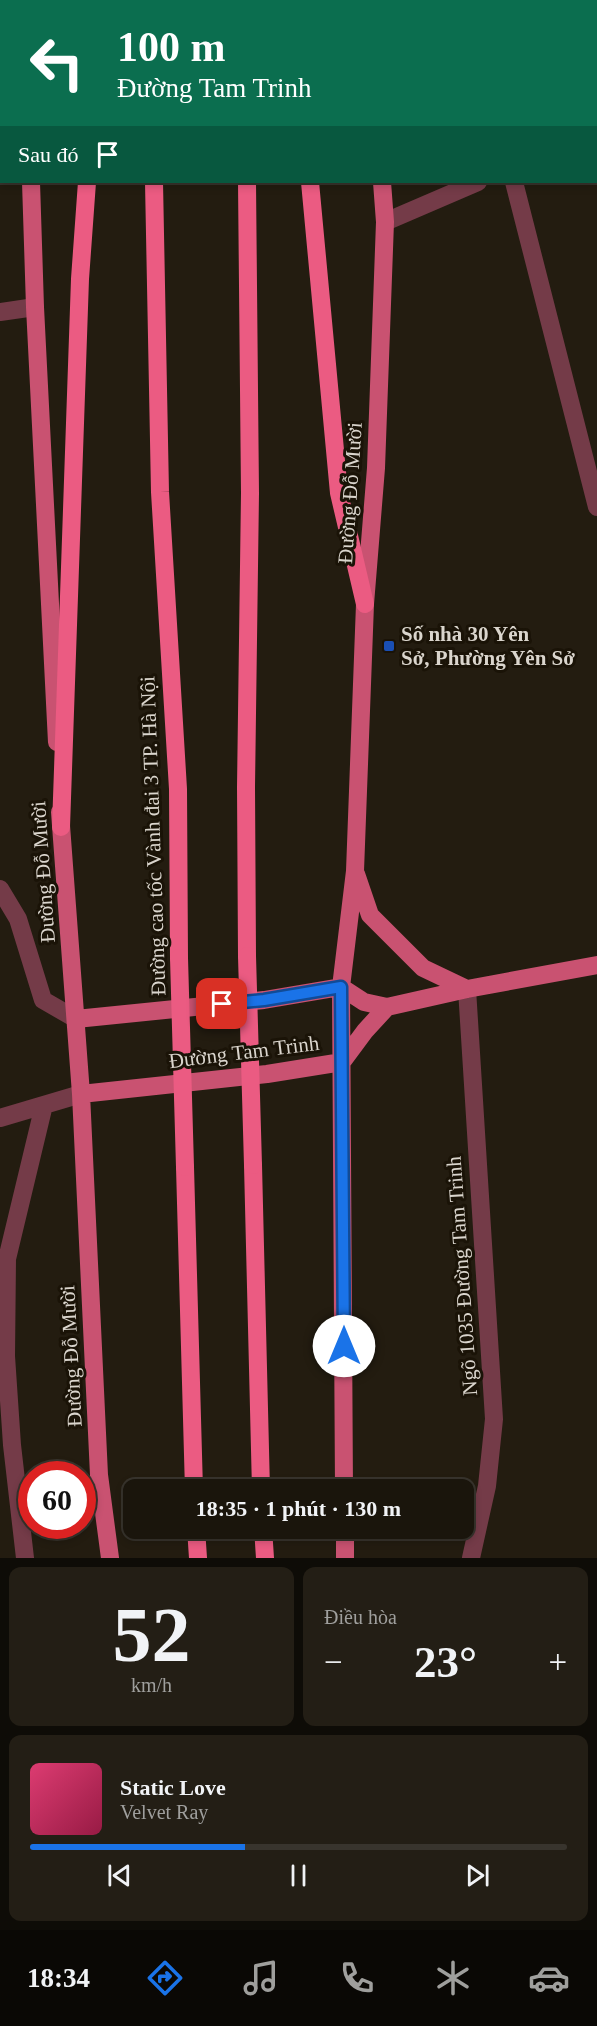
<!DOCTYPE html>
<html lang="vi">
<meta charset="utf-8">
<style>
body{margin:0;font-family:Georgia,serif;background:#231e15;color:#f1f3f6;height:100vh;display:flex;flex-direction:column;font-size:22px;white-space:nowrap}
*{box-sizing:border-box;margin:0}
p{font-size:20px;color:#9f9f9d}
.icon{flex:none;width:33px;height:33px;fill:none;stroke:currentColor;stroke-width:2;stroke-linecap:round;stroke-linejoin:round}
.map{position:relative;height:1558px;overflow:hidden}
.drawer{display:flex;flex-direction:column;gap:9px;padding:9px;background:#0e0c07;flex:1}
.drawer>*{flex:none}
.hud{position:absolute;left:0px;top:0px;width:597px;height:183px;box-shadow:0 3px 9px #0003,0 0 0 2px #38342d;background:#0b6e4f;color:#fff;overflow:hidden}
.speed{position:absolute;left:18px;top:1461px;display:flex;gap:12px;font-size:30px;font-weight:700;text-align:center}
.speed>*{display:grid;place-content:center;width:78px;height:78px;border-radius:50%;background:#1a150c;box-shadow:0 3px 9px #0003,0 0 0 2px #38342d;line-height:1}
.speed .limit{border:9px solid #d22;background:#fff;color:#111}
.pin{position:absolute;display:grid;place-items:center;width:51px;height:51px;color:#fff;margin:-26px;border-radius:12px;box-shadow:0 3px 9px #0006}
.me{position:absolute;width:66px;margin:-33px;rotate:0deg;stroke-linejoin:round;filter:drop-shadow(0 0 4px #0008)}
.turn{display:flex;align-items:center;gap:21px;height:126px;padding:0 18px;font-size:27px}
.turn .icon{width:78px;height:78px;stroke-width:2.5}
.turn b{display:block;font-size:42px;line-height:51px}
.then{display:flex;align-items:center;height:57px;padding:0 18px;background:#0003;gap:12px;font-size:22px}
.big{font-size:45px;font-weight:700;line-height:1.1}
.drawer .tile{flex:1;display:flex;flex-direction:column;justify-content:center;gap:9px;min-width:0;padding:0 21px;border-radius:12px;background:#231e15}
.drawer .dial{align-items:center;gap:0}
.dial b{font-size:78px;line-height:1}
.song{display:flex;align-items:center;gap:18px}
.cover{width:72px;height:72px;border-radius:9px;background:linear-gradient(135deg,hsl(340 70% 55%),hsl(340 70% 35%))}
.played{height:6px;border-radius:3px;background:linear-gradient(90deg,#1a73e8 40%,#38342d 40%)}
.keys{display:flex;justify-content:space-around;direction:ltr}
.heat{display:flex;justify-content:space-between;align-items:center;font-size:33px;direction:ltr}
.drawer .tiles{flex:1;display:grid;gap:9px;grid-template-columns:1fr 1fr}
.tile:last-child{grid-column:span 2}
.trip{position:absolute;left:123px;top:1479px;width:351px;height:60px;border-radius:12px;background:#1a150c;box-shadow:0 3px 9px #0003,0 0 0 2px #38342d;font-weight:700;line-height:60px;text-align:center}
.menu{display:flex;height:96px;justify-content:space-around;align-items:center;background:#0a0805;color:#9f9f9d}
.menu .icon{width:42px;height:42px}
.menu .on{color:#1a73e8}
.menu b{font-size:27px;color:#f1f3f6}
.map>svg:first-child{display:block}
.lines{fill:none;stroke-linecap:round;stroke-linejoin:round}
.minor{stroke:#743b48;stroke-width:18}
.major{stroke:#c95271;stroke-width:18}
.highway{stroke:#eb5b82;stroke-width:18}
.highway-bridge{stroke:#eb5b82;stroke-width:18}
.route-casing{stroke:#114b97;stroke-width:15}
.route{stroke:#1a73e8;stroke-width:10}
.transit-dot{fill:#1a4fb4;stroke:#1a1307;stroke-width:2}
.labels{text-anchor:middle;stroke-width:6;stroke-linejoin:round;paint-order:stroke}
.street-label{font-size:21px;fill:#dad5cd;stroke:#1a1307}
.poi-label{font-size:21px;font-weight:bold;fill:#dad5cd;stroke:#1a1307;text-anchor:start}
</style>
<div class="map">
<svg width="597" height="1558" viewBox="0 0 597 1558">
<rect width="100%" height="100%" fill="#231c10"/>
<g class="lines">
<path class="minor" d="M445,0L446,2
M0,108L2,107
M596,147H597
M514,182L597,507
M385,222L478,182
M0,312L35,307
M0,889L18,919L43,1000L76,1019
M467,989L494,1419L487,1486L471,1558
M0,1118L81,1094
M25,1558L12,1445L6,1356L7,1259L44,1105"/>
<path class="major" d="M371,0V2
M31,2V0
M31,182L35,307L57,742
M60,812L81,1094L99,1475L110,1558
M356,874L370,915L423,968L467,989
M76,1019L264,1000L341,987L364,1002L387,1007L467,989L597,965
M81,1094L267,1074L342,1062L365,1031L387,1007
M344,1490L341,987L355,871L365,604L376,468L385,222L382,182
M345,1528V1558"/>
<path class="highway" d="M151,0V2
M246,0V2
M293,0V2
M100,2V0
M154,182L160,492L178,789L179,958
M310,182L339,493L365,604
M61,827L80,279L87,182
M247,956L246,787L250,493L247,182
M253,1165L261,1490
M185,1167L194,1490
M196,1528L198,1558
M263,1528L265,1558"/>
<path class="highway-bridge" d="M247,956L253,1165
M179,958L185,1167"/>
</g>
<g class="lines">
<g class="route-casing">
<path id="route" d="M222,1004L264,1000L341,987L344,1346"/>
</g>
<use href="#route" class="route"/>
</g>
<rect class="transit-dot" x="383" y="640" width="12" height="12" rx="3"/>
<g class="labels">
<g class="street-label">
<text transform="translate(350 493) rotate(-86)" y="7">Đường Đỗ Mười</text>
<text transform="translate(153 836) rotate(-92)" y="7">Đường cao tốc Vành đai 3 TP. Hà Nội</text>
<text transform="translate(43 872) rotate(-94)" y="7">Đường Đỗ Mười</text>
<text transform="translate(244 1052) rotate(-7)" y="7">Đường Tam Trinh</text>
<text transform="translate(462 1276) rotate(-94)" y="7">Ngõ 1035 Đường Tam Trinh</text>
<text transform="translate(71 1356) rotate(-93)" y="7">Đường Đỗ Mười</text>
</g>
<g class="poi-label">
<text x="401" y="641">Số nhà 30 Yên<tspan x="401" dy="24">Sở, Phường Yên Sở</tspan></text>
</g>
</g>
</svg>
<div class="speed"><div class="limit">60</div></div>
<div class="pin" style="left:222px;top:1004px;background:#d93025"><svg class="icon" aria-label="arrive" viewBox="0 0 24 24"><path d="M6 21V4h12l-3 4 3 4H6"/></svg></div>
<svg class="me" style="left:344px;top:1346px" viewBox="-20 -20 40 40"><circle r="19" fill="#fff"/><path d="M0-13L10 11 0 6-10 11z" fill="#1a73e8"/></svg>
<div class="trip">18:35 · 1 phút · 130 m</div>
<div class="hud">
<div class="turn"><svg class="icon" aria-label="left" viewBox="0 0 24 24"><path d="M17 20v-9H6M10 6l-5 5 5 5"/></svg><div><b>100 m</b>Đường Tam Trinh</div></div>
<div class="then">Sau đó<svg class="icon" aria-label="arrive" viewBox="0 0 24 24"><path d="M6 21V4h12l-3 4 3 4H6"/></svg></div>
</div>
</div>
<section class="drawer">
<div class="tiles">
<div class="tile dial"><b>52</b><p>km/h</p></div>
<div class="tile"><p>Điều hòa</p>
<div class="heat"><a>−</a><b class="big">23°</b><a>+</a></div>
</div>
<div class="tile">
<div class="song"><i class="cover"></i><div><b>Static Love</b><p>Velvet Ray</p></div></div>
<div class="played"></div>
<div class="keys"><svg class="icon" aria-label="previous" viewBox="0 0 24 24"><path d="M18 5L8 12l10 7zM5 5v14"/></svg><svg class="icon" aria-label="pause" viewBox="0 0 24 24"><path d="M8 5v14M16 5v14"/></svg><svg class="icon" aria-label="next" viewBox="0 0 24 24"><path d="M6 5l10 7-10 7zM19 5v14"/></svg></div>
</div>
</div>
</section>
<nav class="menu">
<b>18:34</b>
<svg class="icon on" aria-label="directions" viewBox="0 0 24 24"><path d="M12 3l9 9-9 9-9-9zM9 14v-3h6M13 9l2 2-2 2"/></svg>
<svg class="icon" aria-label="music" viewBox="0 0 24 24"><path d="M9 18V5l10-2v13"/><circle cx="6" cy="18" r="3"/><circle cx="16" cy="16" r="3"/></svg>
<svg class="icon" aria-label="phone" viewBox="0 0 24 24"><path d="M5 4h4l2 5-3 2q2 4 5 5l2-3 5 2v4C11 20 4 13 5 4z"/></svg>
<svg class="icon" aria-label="climate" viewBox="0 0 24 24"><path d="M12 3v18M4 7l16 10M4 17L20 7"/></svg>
<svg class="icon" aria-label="car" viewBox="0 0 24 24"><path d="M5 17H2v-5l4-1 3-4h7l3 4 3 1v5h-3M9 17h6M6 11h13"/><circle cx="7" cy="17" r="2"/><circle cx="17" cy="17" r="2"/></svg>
</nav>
